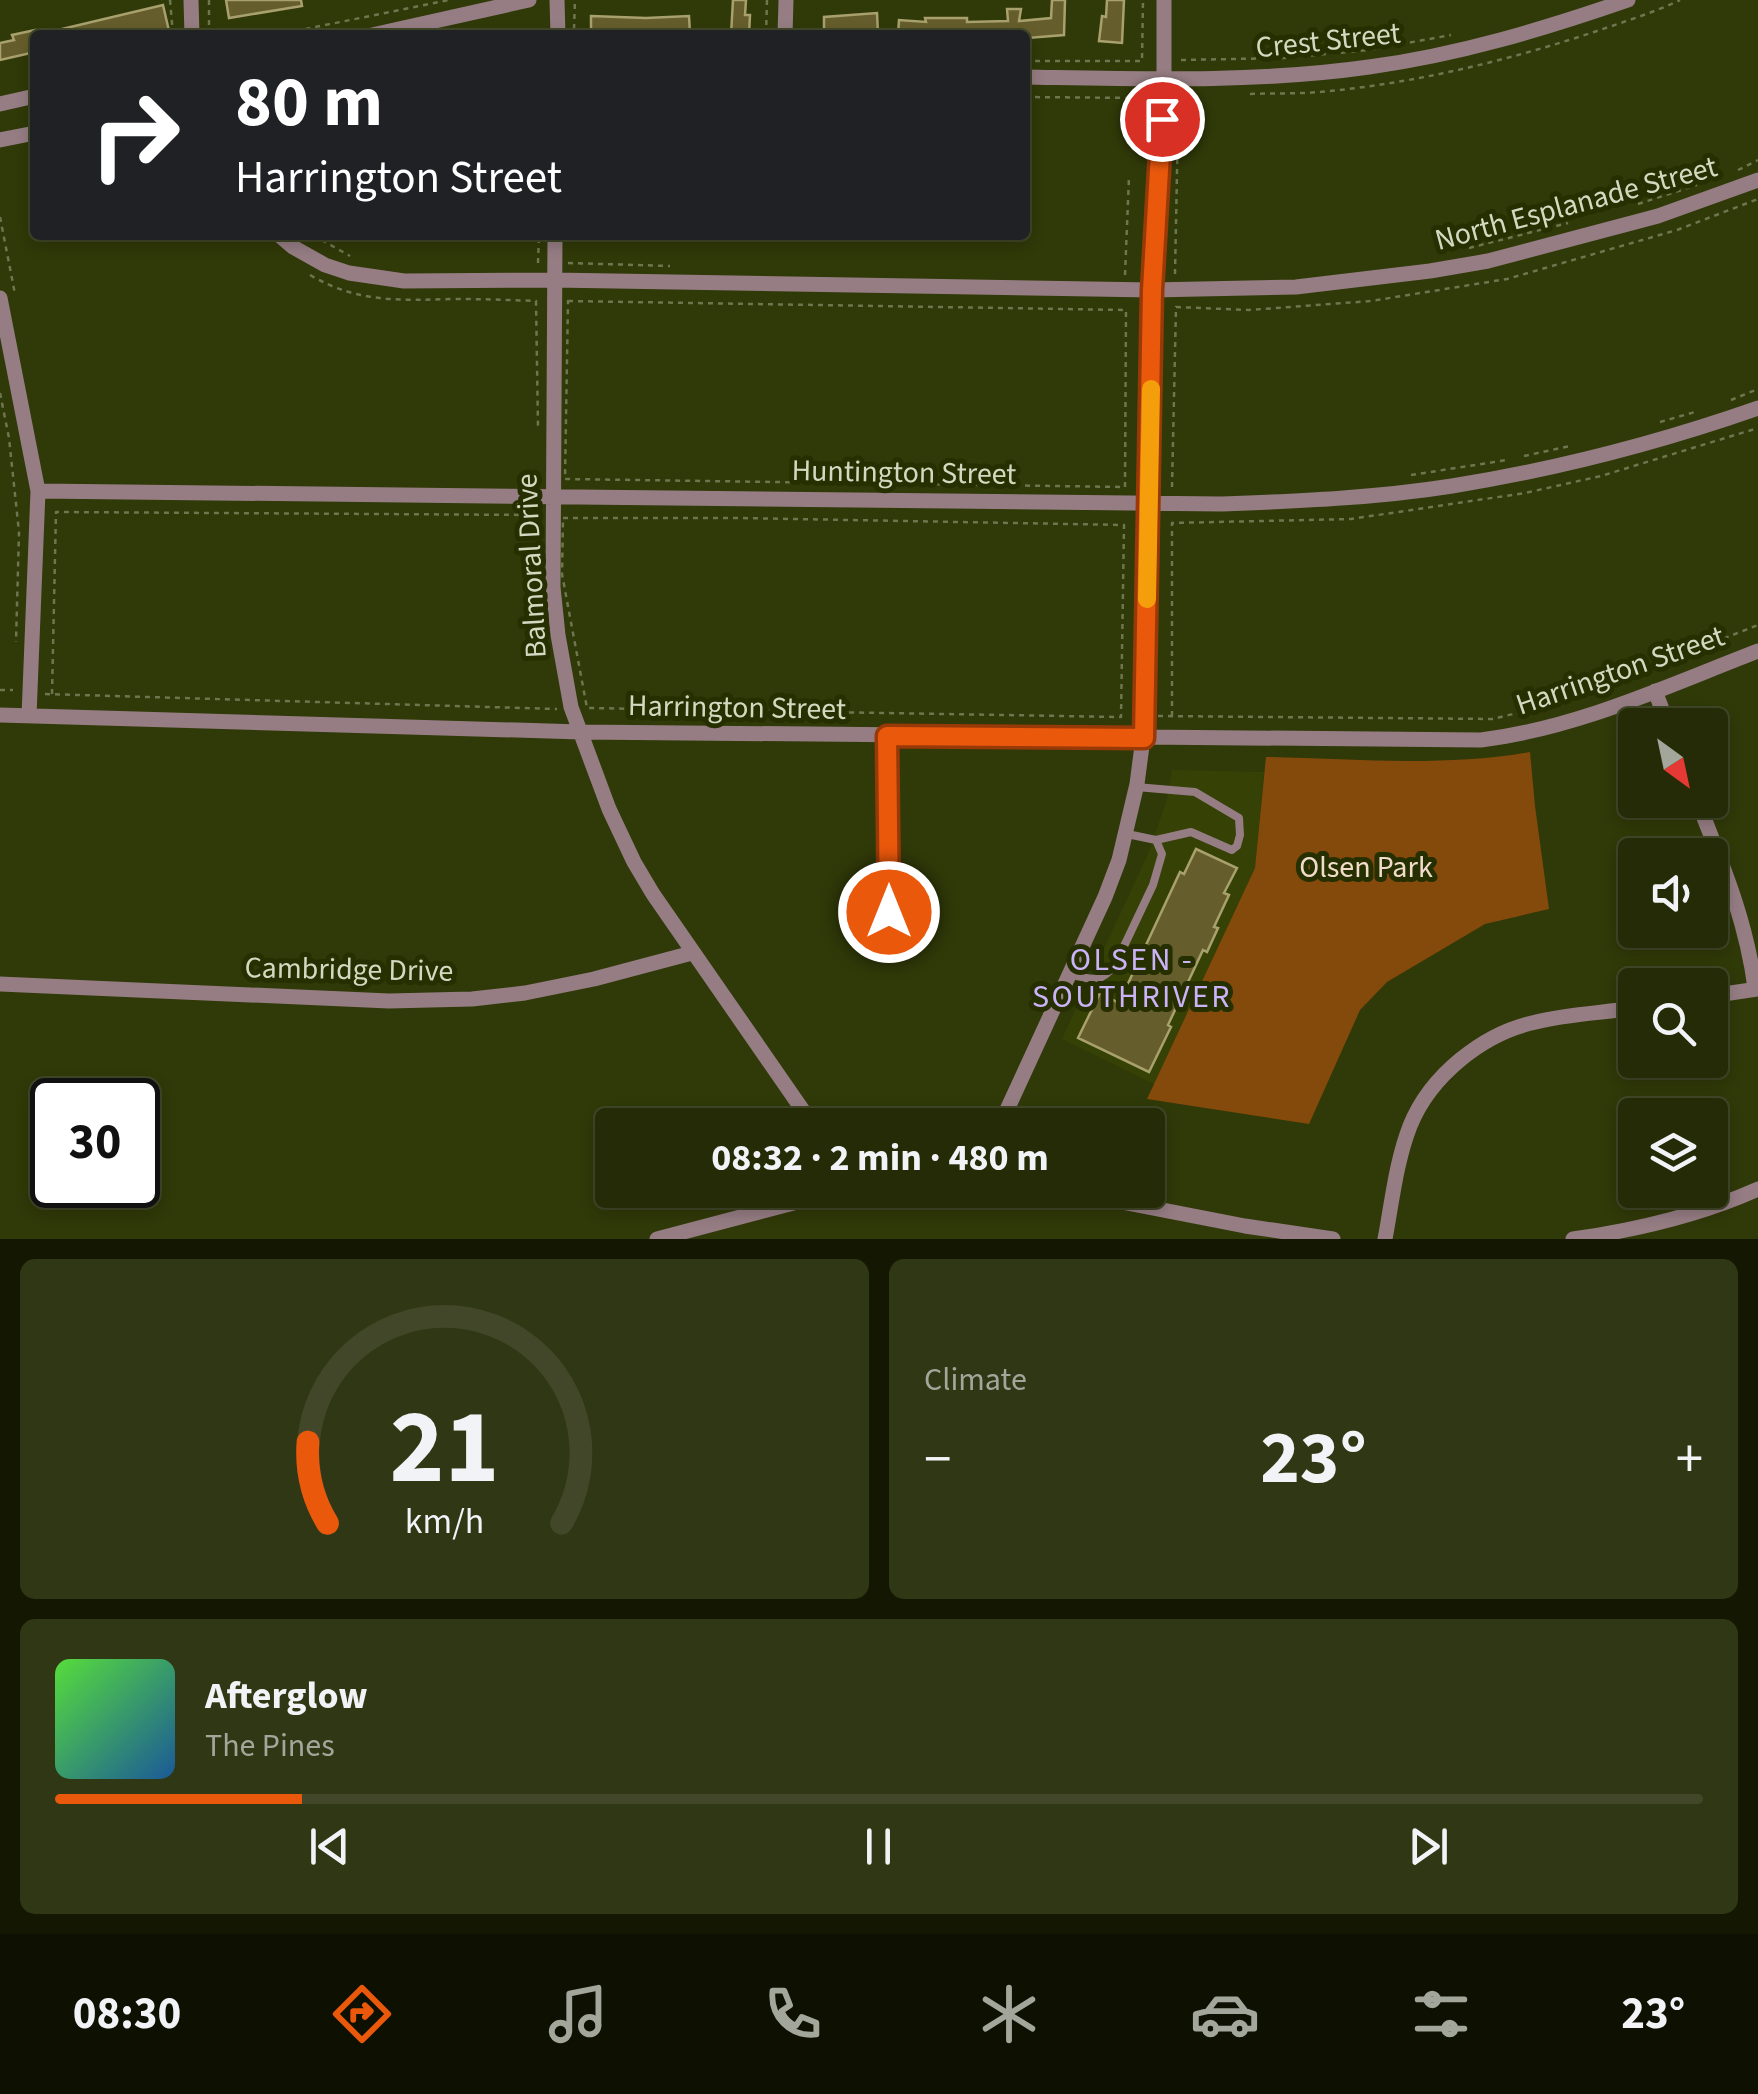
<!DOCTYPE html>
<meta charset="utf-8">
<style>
body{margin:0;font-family:"Source Sans 3",sans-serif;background:#303714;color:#f1f3f6;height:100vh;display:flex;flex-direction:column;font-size:38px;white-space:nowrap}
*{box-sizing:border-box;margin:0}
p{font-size:32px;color:#a3a79b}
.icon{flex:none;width:55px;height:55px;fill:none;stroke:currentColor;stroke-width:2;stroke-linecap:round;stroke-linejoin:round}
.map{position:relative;height:1239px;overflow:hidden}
.sheet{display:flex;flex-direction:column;gap:20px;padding:20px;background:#141803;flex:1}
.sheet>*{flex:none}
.guide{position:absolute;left:30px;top:30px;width:1000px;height:210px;border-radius:10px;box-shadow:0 5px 15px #0003,0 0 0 2px #414728;background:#202124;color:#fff;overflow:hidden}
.needle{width:65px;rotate:147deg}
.controls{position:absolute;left:1618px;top:708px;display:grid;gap:20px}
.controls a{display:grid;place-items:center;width:110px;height:110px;border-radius:10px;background:#242b06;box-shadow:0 5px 15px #0003,0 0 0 2px #414728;font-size:50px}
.speed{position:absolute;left:30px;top:1078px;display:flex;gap:20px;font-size:50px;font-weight:700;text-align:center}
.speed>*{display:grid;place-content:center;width:130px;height:130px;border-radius:50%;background:#242b06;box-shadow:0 5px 15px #0003,0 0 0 2px #414728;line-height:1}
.speed .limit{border:5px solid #111;border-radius:15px;background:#fff;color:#111}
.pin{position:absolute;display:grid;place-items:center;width:85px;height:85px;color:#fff;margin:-42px;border:5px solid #fff;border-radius:50%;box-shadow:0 2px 10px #0007}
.me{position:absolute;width:110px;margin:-55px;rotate:0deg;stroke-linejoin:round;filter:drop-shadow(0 0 8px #0008)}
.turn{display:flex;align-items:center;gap:35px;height:210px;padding:0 40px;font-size:45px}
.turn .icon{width:130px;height:130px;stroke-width:2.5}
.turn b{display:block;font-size:70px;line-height:85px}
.big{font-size:75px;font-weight:700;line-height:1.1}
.sheet .widget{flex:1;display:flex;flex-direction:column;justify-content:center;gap:15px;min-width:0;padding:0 35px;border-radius:15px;background:#303714}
.sheet .dial{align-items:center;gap:0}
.dial svg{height:260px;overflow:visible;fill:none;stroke:#414728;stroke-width:7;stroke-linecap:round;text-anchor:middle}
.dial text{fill:#f1f3f6;stroke:none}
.song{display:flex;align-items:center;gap:30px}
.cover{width:120px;height:120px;border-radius:15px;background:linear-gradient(135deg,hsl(110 70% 55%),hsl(210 70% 35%))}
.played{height:10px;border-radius:5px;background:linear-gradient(90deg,#ea580c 15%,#414728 15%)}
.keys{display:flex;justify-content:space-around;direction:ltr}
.heat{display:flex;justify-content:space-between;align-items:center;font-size:55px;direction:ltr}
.sheet .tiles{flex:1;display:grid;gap:20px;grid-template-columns:1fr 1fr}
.widget:last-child{grid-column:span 2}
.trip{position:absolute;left:595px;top:1108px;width:570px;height:100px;border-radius:10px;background:#242b06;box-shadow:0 5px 15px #0003,0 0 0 2px #414728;font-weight:700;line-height:100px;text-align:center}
.menu{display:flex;height:160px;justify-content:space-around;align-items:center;background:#0e1102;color:#a3a79b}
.menu .icon{width:70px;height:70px}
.menu .selected{color:#ea580c}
.menu b{font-size:45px;color:#f1f3f6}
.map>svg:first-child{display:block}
.built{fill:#364105}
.green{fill:#844a0b}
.building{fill:#655d2b;stroke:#a8a06d;stroke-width:2.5}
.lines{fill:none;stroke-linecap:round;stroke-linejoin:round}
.path{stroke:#6d764e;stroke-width:2.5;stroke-dasharray:5 5;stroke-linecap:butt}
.lane{stroke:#957d83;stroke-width:8}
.street{stroke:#957d83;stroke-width:15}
.route-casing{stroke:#983908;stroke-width:25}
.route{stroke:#ea580c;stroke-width:18}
.slow{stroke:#f59e0b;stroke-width:18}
.labels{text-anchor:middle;stroke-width:10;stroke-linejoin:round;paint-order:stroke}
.street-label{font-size:30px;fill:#d2d9c0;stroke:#262f00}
.park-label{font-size:30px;fill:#f1dccb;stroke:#262f00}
.neighbourhood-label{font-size:32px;letter-spacing:2.5px;fill:#cbb3f8;stroke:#262f00}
</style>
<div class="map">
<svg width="1758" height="1239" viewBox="0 0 1758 1239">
<rect width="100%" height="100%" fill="#303908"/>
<path class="built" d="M1172,770L1264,772L1255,868L1154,1084L1062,1039L1148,854L1167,800Z"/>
<path class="green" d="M1530,752L1535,806L1549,909L1485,924L1387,982L1360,1010L1309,1124L1147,1099L1255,868L1266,757C1354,759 1443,767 1530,752Z"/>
<path class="building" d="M226,0H301L302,6L229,18Z
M733,0H746L745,15H750L749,35H731Z
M1052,0H1065L1064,35L1028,38V35H898L899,20L926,22L925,18H967V22L1008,21L1007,9H1021L1019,21L1051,18Z
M1107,0H1124L1122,43L1099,41L1102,16L1106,17Z
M163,5L169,31L152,35H62V29Z
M877,13L878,34L824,35V17Z
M591,16L646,18L689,16L690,33L652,35L591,33Z
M35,30V52L0,60V43L14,40L12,35Z
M1196,849L1237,868L1224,893L1229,895L1214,927L1218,928L1207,952L1203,950L1168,1025L1171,1027L1149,1072L1078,1038L1100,993L1119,1003L1180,872L1184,874Z"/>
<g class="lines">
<path class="path" d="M170,0L173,35
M209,0V35
M574,29L575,0
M276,35L449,0
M766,35L767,0
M1181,60L1284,58L1369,50L1451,35
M1025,61H1142L1143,0
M1250,94C1273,93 1296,94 1319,92C1412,84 1506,61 1594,32C1623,22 1653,13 1680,0
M1025,97L1137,98
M1738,170L1758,160
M1638,204L1697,185
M0,217L15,294
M313,235L350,256
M1469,248L1568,223
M538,263L539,235
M568,263L670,266
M1175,274L1178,122
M310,275C359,304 403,300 456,299C483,299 509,300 536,301L538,427
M1125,275L1129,177
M568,301L1126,310L1125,487L565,479Z
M0,393L9,438L19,532L16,642
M1731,400L1758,389
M1660,422L1695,412
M1524,456L1570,446
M1411,475L1507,460
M1172,487L1176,307L1249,310L1371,301L1507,279L1677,230L1758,199
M563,518H739L1124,525L1121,717L587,708L562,574Z
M0,690H13
M45,694L557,709
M52,694L56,512L537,515
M1158,716L1493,719L1565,701L1758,625
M1172,716V523L1351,519L1525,493L1601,476L1758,428"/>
<path class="lane" d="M1136,787L1195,792L1239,818L1240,835L1237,846L1232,850L1191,832L1156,840
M1069,974C1092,980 1102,984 1116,963L1153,885L1162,854L1156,840L1127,834"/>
<path class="street" d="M191,0L192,35
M557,0L558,35
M372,35L529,0
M785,35L786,0
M1025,77C1139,79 1256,83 1369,67C1458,55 1544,29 1628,0
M0,104L35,96
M0,140L35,133
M279,235L293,247L325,265L349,273L404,281L554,280L1152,290L1296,287L1430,271L1488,261L1658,216L1758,180
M555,235L553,587L558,635L571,707L609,809L634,862L653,894L813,1125
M0,298L38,491L29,716
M38,491L1222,504C1299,501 1376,498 1452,486C1557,469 1658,443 1758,408
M1655,691L1668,725
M0,715L581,732L1481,740C1578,728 1667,686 1758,651
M887,736L889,912
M1697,800C1722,864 1746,919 1755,988
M0,984L389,1001L472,999L525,993L594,979L692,953
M1710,996L1758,989
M1000,1125L1105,897L1119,860L1137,784L1143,738L1152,290L1164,79V0
M1060,1190L1245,1226L1333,1239
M657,1239L843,1190
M1385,1239C1392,1202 1396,1162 1410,1126C1430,1076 1483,1033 1536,1022C1568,1014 1602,1013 1635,1008
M1573,1239C1636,1230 1700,1215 1758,1189"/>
</g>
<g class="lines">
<g class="route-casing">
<path id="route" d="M889,912L887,736L1144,738L1152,290L1162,119"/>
</g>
<use href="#route" class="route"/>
<path class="slow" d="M1147,599L1151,389"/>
</g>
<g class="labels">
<g class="street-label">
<text transform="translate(1328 40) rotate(-6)" y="10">Crest Street</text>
<text transform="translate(1576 203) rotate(-15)" y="10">North Esplanade Street</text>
<text transform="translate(904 472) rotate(1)" y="10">Huntington Street</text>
<text transform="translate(531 566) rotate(-93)" y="10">Balmoral Drive</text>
<text transform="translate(1620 670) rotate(-19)" y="10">Harrington Street</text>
<text transform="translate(737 707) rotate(1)" y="10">Harrington Street</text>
<text transform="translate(349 969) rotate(1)" y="10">Cambridge Drive</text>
</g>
<g class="park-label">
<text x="1366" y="877">Olsen Park</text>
</g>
<g class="neighbourhood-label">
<text x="1132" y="970">OLSEN -<tspan x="1132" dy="37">SOUTHRIVER</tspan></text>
</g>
</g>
</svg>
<div class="controls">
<a><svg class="needle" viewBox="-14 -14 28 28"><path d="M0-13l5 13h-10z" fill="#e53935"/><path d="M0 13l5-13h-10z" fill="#a3a79b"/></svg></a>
<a><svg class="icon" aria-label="sound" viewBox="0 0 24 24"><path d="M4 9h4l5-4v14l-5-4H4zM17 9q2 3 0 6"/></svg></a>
<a><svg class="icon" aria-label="search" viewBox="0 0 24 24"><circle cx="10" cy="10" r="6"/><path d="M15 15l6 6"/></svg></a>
<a><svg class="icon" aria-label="layers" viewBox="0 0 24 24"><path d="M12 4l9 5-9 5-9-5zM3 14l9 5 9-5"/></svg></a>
</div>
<div class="speed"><div class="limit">30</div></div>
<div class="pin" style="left:1162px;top:119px;background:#d93025"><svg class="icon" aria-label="arrive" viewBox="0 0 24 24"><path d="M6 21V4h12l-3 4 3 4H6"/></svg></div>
<svg class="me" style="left:889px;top:912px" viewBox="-20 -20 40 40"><circle r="17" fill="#ea580c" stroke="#fff" stroke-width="3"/><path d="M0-11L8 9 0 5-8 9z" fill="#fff"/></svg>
<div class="trip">08:32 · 2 min · 480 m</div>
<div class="guide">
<div class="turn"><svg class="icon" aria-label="right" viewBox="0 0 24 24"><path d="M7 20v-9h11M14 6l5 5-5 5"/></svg><div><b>80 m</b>Harrington Street</div></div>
</div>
</div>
<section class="sheet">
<div class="tiles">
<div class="widget dial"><svg viewBox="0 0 100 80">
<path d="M14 69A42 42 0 1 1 86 69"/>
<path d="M14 69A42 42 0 0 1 8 44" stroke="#ea580c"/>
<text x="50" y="56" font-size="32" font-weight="700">21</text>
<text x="50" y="72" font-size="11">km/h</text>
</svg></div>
<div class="widget"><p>Climate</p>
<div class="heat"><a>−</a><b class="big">23°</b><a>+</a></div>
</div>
<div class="widget">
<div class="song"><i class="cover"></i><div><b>Afterglow</b><p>The Pines</p></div></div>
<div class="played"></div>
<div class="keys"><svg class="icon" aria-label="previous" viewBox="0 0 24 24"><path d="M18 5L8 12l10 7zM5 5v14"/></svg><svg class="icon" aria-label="pause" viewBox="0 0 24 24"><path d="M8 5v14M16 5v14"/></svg><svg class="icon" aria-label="next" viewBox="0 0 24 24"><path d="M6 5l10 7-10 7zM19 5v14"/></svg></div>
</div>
</div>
</section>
<nav class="menu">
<b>08:30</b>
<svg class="icon selected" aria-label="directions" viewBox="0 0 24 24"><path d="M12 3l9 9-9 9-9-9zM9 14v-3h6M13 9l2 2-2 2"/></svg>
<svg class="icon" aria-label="music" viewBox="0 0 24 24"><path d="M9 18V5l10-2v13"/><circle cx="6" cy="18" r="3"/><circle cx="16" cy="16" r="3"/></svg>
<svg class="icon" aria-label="phone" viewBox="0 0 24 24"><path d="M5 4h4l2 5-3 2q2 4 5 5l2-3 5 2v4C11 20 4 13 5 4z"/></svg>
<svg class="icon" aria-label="climate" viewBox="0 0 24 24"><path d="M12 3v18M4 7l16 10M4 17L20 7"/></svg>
<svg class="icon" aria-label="car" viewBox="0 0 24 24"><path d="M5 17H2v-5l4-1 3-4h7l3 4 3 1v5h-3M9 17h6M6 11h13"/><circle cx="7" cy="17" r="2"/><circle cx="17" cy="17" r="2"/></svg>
<svg class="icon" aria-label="filters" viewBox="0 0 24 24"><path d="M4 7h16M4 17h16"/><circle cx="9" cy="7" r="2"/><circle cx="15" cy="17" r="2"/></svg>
<b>23°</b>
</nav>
